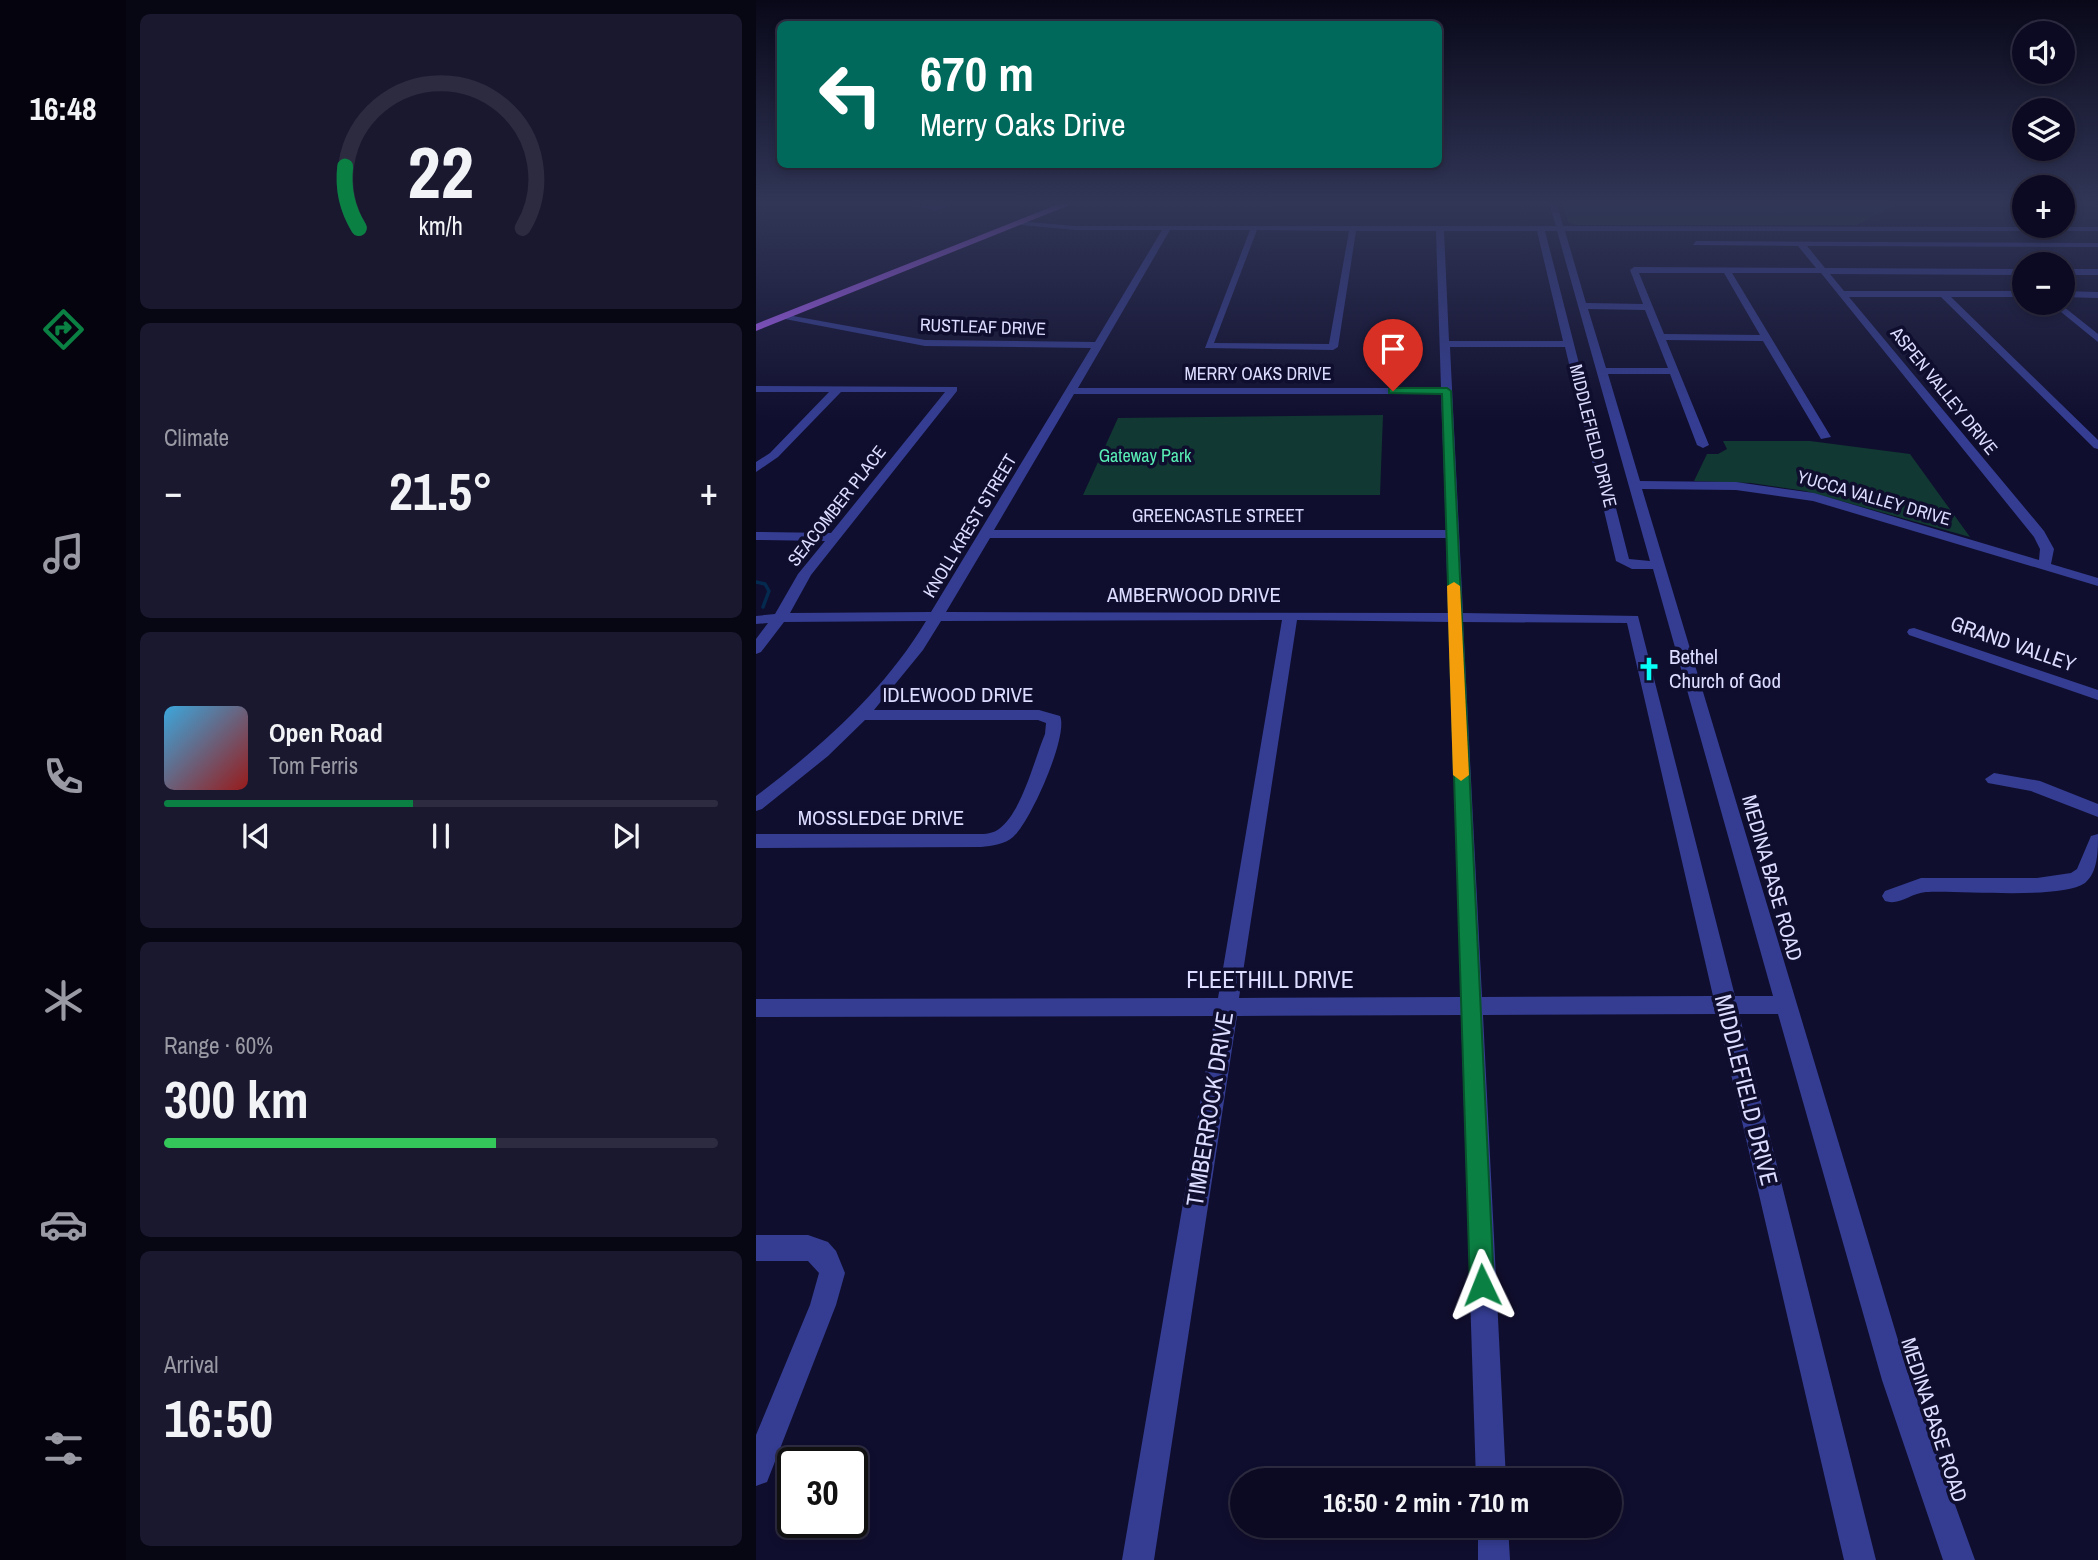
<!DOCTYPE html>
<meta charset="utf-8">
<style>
body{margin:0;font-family:"Archivo Narrow",sans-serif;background:#1a182f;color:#f1f3f6;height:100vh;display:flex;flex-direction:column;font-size:26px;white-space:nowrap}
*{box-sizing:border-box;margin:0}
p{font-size:23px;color:#9a9aa5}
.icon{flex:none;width:38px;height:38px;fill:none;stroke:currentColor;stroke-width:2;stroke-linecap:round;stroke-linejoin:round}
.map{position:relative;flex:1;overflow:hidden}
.side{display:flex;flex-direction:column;gap:14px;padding:14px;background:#070613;width:630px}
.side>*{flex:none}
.banner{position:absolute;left:21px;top:21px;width:665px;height:147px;border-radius:10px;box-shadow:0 4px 10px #0003,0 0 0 2px #2c2b40;background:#00695c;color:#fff;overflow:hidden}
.controls{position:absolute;left:1256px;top:21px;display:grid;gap:14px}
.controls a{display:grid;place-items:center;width:63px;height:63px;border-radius:50%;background:#0c0a22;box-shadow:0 4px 10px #0003,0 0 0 2px #2c2b40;font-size:35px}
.speed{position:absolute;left:21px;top:1447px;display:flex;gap:14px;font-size:35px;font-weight:700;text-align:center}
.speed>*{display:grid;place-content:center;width:91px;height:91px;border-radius:50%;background:#0c0a22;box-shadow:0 4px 10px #0003,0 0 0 2px #2c2b40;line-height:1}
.speed .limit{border:4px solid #111;border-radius:10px;background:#fff;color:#111}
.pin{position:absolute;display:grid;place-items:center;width:60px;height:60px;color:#fff;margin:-72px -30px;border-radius:50% 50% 50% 0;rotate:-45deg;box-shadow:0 0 7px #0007}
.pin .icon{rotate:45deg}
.me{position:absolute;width:77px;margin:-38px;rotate:358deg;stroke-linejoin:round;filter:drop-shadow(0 0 5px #0008)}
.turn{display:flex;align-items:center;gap:24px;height:147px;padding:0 28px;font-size:32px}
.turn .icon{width:91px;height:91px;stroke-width:2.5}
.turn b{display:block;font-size:49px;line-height:60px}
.big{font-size:52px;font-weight:800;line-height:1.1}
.side .tile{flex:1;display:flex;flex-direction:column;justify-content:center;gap:10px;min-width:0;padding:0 24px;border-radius:10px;background:#1a182f}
.side .dial{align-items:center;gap:0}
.dial svg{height:182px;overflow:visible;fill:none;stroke:#2c2b40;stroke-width:7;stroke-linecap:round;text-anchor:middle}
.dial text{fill:#f1f3f6;stroke:none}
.song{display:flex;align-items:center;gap:21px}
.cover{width:84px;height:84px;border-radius:10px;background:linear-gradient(135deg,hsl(200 70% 55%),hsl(0 70% 35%))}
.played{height:7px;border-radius:4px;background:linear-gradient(90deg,#0b8043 45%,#2c2b40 45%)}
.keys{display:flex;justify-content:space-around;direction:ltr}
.heat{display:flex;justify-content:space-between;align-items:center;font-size:38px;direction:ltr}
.charge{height:10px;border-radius:5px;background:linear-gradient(90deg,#34c759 60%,#2c2b40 0)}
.trip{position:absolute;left:474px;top:1468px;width:392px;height:70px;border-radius:35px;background:#0c0a22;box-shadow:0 4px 10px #0003,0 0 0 2px #2c2b40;font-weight:800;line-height:70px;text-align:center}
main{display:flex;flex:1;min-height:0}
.tabs{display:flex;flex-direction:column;width:126px;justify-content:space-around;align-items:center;background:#05040e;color:#9a9aa5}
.tabs .icon{width:49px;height:49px}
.tabs .current{color:#0b8043}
.tabs b{font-size:32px;color:#f1f3f6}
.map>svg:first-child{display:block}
.green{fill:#113832}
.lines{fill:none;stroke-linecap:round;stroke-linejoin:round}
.stream{stroke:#052a50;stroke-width:3.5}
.minor{fill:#343d92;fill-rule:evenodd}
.major{fill:#b062ff;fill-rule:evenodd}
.route{fill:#0b8043;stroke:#07532c;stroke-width:2}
.slow{fill:#f59e0b}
.labels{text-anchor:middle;stroke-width:7;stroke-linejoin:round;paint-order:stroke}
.far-street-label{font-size:18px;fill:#dbdcff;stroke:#100e2e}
.far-park-label{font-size:18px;fill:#58eeb5;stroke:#100e2e}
.street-label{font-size:21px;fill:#dbdcff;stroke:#100e2e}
.poi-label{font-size:21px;fill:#dbdcff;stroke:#100e2e;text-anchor:start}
.near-street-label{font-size:24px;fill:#dbdcff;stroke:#100e2e}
</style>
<main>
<nav class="tabs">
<b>16:48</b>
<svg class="icon current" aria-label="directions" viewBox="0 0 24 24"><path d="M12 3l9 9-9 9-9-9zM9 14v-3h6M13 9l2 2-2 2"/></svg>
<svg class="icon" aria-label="music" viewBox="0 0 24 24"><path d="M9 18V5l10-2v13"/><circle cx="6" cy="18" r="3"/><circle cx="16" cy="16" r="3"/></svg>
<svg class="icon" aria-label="phone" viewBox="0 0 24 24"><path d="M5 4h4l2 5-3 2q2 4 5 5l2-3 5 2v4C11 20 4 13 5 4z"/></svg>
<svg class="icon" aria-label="climate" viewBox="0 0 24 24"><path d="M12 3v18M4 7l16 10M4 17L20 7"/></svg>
<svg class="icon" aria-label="car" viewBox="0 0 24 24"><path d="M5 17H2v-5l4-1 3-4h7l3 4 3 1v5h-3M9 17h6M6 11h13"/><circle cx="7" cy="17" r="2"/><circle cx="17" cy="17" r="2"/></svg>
<svg class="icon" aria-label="filters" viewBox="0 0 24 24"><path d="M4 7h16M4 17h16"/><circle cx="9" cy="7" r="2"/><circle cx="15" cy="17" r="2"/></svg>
</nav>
<section class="side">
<div class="tile dial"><svg viewBox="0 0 100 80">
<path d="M14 69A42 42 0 1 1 86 69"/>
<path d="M14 69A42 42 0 0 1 8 42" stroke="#0b8043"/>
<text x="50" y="56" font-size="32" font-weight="700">22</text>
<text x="50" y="72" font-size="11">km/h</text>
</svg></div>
<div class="tile"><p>Climate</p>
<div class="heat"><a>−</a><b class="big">21.5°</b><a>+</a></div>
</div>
<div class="tile">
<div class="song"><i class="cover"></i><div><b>Open Road</b><p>Tom Ferris</p></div></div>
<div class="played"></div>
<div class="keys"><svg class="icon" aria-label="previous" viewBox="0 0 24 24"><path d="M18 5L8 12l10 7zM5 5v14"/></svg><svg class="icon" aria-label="pause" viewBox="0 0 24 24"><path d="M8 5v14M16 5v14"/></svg><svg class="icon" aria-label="next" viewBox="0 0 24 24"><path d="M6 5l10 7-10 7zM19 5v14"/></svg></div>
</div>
<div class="tile"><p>Range · 60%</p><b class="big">300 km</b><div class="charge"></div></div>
<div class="tile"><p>Arrival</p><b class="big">16:50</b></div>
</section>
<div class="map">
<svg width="1342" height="1560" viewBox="0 0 1342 1560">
<rect width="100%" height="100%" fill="#100e2e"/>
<path class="green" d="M807,204H1141L1101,225H820L812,222Z
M627,415L624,495H327L362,418Z
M967,441H1054L1154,454L1214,537L1049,491L995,483L938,481L951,454H962L971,449Z"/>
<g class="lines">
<path class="stream" d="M0,582L9,584L13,591L7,607"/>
<path class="minor" d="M155,204L179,207L196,204L180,211Z
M793,204H801L807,226L1342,227V231H809L830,303L887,304L874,270L878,267L1060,268L1042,246L937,245L940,241L1342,243V247L1051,246L1069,268L1269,269V275L1074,274L1088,291H1269V297H1195L1342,440V449L1338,448L1185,297H1093L1288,531L1298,549L1295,564L1342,578V586L1057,501L980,490L886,489L1154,1380L1219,1560H1187L1126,1380L1022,1014H983L1120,1560H1088L961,1014L727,1015L750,1480H720L705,1015L481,1016L398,1560H366L459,1016L0,1017V999L462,998L526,620L185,621L167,650L118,710H283L304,716C313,735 274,823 257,837C249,844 236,846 225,847L0,848V834H216C224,834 235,835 243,829C266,812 278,760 289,734L290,723L282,720H109L72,756L6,809L0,811V796C65,747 128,691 170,621L28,622L5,652L0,654V639L12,623L0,624V616L19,614L42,574L69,541L0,540V532L75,533L189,392H85L22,457L0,472V462L14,453L73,392H0V386L201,387V391L55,575L34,613L175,612L335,348L169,346L29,319L24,316L26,314L169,340L339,342L406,230H319L265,225L262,221L319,226H800ZM414,230H494L449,348L577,350L582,347L600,231H680L685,388H322ZM501,230L593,231L573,344L458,343ZM688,231H781L807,341H693ZM789,231H801L894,561L873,559ZM883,273H968L1004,335L908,334ZM976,273H1065L1278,537L1284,549L1283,560L1058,493L980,482L884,481L852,374H914L941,445L947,448L953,445L910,340L1007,341L1065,439L1075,437ZM832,309L889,310L912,368H850ZM694,347H809L860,561L876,569H897L1017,996H979L882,616L707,613ZM318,394H685L690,530H238ZM234,538H690L692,613L190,612ZM541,620L693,622L705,997L483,998ZM707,622L871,623L957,996L726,997Z
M1307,269H1342V275H1307Z
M1307,291L1342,292V298L1307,297Z
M1294,303H1303L1342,334V342Z
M1158,628L1342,690V700L1153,635L1151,632L1153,629Z
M1238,773L1284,781L1342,804V817L1275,791L1232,783L1229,779Z
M1342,834C1342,852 1342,872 1329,883C1304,900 1204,890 1170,892C1155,893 1143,906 1129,901L1126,896L1129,891L1165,878H1281L1315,873L1321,869L1335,836Z
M0,1235H52L72,1242L80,1251L89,1273L80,1305L11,1482L0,1486V1435L54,1305L63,1273L52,1261H0Z
M722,1526H752L754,1560H722Z"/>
<path class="major" d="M303,204H316L0,331V324Z"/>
</g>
<linearGradient id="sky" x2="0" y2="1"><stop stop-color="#090819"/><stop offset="0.48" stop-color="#313657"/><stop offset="1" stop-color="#313657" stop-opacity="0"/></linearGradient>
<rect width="1342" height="423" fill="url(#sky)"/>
<path class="route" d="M637,388H691L695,391L738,1285L735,1293L726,1297L718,1293L714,1285L686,394L633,393V389Z"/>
<path class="slow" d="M698,582L704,586L713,775L705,781L697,775L691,586Z"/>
<defs>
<g id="church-bare" transform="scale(1.89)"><path d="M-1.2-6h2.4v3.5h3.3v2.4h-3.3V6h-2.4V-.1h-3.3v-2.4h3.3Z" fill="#07fff7" stroke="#100e2e" stroke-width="2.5" paint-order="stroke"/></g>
</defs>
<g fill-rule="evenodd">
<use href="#church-bare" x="893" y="669"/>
</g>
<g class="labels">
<g class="far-street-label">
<text transform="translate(227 327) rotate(2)" y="6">RUSTLEAF DRIVE</text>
<text x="502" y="380">MERRY OAKS DRIVE</text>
<text transform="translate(1188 391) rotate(51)" y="6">ASPEN VALLEY DRIVE</text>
<text transform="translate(837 436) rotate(76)" y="6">MIDDLEFIELD DRIVE</text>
<text transform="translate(1118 498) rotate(16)" y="6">YUCCA VALLEY DRIVE</text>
<text transform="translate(81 506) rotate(-52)" y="6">SEACOMBER PLACE</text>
<text x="462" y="522">GREENCASTLE STREET</text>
<text transform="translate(214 526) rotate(-59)" y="6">KNOLL KREST STREET</text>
</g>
<g class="far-park-label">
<text x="389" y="462">Gateway Park</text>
</g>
<g class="street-label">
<text x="438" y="602">AMBERWOOD DRIVE</text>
<text transform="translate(1257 644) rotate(19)" y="7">GRAND VALLEY</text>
<text x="202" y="702">IDLEWOOD DRIVE</text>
<text x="125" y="825">MOSSLEDGE DRIVE</text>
<text transform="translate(1016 878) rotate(74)" y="7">MEDINA BASE ROAD</text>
<text transform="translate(1178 1420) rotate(72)" y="7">MEDINA BASE ROAD</text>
</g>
<g class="poi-label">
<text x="913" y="664">Bethel<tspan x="913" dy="24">Church of God</tspan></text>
</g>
<g class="near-street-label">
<text x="514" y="988">FLEETHILL DRIVE</text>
<text transform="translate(990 1090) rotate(76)" y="8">MIDDLEFIELD DRIVE</text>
<text transform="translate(454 1109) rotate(-81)" y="8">TIMBERROCK DRIVE</text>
</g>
</g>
</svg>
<div class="controls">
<a><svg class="icon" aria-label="sound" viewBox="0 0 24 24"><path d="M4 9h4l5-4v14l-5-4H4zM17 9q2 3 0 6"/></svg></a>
<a><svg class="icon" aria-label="layers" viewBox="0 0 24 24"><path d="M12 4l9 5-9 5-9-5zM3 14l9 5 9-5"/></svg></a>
<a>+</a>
<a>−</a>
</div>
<div class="speed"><div class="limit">30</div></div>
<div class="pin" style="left:637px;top:391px;background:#d93025"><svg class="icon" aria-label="arrive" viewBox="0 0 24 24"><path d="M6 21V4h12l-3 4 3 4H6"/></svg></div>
<svg class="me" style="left:726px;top:1285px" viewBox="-20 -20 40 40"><path d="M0-17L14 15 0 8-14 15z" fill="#0b8043" stroke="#fff" stroke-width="4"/></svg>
<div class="trip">16:50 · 2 min · 710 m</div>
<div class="banner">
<div class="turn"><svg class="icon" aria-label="left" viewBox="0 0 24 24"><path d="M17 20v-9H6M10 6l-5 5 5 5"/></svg><div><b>670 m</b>Merry Oaks Drive</div></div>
</div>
</div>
</main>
